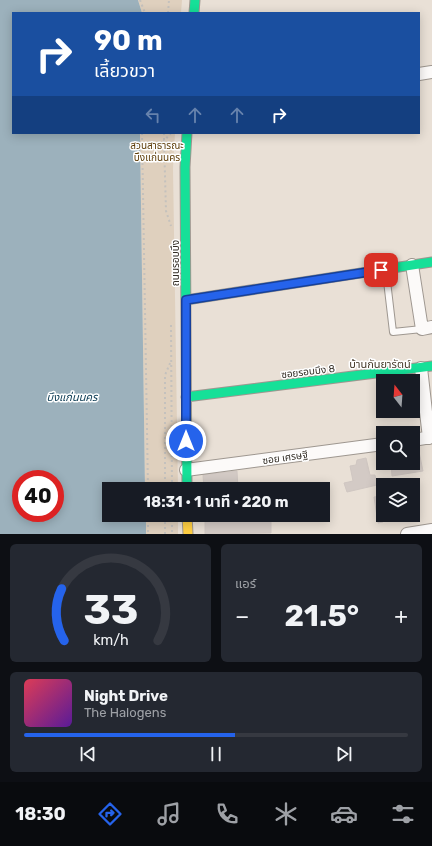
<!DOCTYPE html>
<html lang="th">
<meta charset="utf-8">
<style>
body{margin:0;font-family:Rubik,"Noto Sans Thai",sans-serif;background:#242831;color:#f1f3f6;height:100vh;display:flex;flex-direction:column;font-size:15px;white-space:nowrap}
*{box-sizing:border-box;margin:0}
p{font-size:13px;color:#9ea1a6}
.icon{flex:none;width:22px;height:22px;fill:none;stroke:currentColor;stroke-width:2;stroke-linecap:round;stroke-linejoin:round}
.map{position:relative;height:534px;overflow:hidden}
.details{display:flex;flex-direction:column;gap:10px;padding:10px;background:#0d0f14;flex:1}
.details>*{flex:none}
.guide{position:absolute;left:12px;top:12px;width:408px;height:122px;border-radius:0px;box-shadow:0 2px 10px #0003;background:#1a4fa0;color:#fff;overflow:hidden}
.needle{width:26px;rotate:343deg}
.controls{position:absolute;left:376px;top:374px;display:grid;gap:8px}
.controls a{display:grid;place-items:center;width:44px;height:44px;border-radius:0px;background:#171b24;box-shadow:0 2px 10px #0003;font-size:20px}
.speed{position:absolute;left:12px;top:470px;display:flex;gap:8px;font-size:20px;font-weight:700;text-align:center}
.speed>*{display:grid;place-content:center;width:52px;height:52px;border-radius:50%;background:#171b24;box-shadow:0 2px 10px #0003;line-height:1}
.speed .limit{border:6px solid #d22;background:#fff;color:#111}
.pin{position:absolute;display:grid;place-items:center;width:34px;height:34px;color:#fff;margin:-17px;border-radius:8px;box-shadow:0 2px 6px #0006}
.me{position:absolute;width:44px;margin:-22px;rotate:0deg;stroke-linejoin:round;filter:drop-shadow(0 0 3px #0008)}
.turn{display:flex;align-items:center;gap:14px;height:84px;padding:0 16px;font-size:18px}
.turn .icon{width:52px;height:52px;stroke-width:2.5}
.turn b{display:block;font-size:28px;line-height:34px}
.lanes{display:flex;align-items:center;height:38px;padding:0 16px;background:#0003;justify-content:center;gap:20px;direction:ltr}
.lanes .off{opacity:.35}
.big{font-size:30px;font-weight:700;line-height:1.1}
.details .card{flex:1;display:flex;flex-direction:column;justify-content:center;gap:6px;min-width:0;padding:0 14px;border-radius:6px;background:#242831}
.details .dial{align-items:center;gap:0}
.dial svg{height:104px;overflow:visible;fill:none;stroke:#363941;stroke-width:7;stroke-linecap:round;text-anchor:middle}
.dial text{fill:#f1f3f6;stroke:none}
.song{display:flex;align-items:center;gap:12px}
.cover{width:48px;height:48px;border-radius:6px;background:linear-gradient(135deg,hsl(350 70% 55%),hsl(270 70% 35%))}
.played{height:4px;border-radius:2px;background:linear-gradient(90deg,#2563eb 55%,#363941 55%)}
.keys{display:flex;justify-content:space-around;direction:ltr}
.heat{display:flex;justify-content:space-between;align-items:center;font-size:22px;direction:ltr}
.details .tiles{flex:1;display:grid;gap:10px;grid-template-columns:1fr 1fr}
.card:last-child{grid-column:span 2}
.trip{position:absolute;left:102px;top:482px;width:228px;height:40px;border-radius:0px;background:#171b24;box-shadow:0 2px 10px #0003;font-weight:700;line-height:40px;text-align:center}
.dock{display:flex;height:64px;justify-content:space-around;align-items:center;background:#090b0e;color:#9ea1a6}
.dock .icon{width:28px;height:28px}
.dock .selected{color:#2563eb}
.dock b{font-size:18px;color:#f1f3f6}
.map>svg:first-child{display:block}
.green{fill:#dfd0be}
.water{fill:#9cb1bc;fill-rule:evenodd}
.building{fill:#d3cac5;stroke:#d0c7c2}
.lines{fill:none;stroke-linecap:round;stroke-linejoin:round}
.lane-casing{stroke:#9e9790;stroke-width:8}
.street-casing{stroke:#9e9790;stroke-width:14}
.fast-casing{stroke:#9e9790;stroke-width:11}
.slow-casing{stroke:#9e9790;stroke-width:11}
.path{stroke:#c4c1bd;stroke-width:2;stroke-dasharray:2 3;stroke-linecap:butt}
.lane{stroke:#fcfaf9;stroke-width:6}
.street{stroke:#fcfaf9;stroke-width:12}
.fast{stroke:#16e098;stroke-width:9}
.slow{stroke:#ffcf43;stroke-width:9}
.route-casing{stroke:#184099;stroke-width:10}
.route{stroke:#2563eb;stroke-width:7}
.labels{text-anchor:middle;stroke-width:3;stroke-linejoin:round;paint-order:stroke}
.park-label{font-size:10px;fill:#5d3c07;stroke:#fff}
.street-label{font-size:10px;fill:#332d25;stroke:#fff}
.neighbourhood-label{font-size:11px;fill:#473b2b;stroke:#fff}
.water-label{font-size:11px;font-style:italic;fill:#144259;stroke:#fff}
</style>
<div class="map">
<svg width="432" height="534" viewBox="0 0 432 534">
<rect width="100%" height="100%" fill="#e9e0d6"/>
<path class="green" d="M138,0H182L181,13H142Z
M140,133H175L173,168L178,489H145Z
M146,515H178V534H146Z"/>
<path class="water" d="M0,0H138L142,13H13V133H140L145,489H109V515H146V534H0ZM21,479H55V513H21Z"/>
<path class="building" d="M413,447H418L423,471L392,476L391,463H413Z
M366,458L370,475H375L377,485L347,492L344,483L353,481L350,466L356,465L357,460Z
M237,471L238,489H204L203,475Z
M383,496V522L378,523L374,497Z
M248,518H271V533L205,534V519Z"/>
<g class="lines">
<g class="lane-casing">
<path id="lane" d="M387,281L393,332L422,329"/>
</g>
<g class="street-casing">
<path id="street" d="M419,74L432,72
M412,265L422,329L432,327
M421,368L429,438
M413,440L432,437
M186,470L383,444
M407,534L432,530"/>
</g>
<g class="fast-casing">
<path id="fast" d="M194,13L195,0
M187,133L185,167L187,489
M186,300L432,262
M186,397L432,366"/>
</g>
<g class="slow-casing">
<path id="slow" d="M187,515L188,534"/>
</g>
<path class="path" d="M140,0L145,13
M168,13L169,0
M142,133L148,489
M171,133L164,141L166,211L171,226
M164,140V133
M171,325L172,489
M165,489V375L171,361
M148,515V534
M172,515V534
M165,534V515"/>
<use href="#lane" class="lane"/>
<use href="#street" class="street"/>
<use href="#fast" class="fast"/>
<use href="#slow" class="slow"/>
</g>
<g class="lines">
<g class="route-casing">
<path id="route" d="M186,441V300L381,270"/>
</g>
<use href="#route" class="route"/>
</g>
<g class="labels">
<g class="park-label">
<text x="157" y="149">สวนสาธารณะ<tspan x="157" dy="12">บึงแก่นนคร</tspan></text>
</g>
<g class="street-label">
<text transform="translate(175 263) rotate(-90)" y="4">ถนนรอบบึง</text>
<text transform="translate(308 371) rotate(-7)" y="4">ซอยรอบบึง 8</text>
<text transform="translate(285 457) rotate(-8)" y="4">ซอย เศรษฐี</text>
</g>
<g class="neighbourhood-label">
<text x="380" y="368">บ้านกันยารัตน์</text>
</g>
<g class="water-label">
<text x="72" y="401">บึงแก่นนคร</text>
</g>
</g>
</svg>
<div class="controls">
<a><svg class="needle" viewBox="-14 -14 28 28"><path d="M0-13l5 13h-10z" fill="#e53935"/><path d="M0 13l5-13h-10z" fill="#9ea1a6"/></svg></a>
<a><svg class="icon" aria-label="search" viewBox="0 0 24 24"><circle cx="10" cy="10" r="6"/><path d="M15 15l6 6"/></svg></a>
<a><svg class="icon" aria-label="layers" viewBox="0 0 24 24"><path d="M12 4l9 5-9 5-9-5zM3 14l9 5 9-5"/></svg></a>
</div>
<div class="speed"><div class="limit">40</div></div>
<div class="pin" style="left:381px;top:270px;background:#d93025"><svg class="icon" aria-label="arrive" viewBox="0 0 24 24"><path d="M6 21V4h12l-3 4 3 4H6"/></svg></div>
<svg class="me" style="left:186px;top:441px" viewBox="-20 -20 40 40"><circle r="17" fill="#2563eb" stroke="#fff" stroke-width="3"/><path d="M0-11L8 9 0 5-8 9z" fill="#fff"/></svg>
<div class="trip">18:31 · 1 นาที · 220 m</div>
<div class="guide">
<div class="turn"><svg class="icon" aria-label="right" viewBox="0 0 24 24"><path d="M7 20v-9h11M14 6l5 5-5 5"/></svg><div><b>90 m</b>เลี้ยวขวา</div></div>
<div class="lanes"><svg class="icon off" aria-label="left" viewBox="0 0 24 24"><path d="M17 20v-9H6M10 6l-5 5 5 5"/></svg><svg class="icon off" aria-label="ahead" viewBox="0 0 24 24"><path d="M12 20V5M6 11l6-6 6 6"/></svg><svg class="icon off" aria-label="ahead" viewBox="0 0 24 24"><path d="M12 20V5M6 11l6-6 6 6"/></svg><svg class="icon" aria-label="right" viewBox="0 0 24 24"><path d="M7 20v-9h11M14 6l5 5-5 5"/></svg></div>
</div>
</div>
<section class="details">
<div class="tiles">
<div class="card dial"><svg viewBox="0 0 100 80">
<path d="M14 69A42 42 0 1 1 86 69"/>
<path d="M14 69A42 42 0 0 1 12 29" stroke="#2563eb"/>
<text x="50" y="56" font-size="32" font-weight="700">33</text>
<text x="50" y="72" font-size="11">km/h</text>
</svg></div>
<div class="card"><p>แอร์</p>
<div class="heat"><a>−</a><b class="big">21.5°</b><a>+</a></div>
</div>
<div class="card">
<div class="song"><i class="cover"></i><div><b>Night Drive</b><p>The Halogens</p></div></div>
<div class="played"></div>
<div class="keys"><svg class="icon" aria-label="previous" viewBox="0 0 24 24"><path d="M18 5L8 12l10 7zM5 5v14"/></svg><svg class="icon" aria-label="pause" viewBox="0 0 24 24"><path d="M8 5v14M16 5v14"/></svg><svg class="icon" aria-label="next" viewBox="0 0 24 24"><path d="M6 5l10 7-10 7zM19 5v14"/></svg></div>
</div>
</div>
</section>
<nav class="dock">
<b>18:30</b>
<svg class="icon selected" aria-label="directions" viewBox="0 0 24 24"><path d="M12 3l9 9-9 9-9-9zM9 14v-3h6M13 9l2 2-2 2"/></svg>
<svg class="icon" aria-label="music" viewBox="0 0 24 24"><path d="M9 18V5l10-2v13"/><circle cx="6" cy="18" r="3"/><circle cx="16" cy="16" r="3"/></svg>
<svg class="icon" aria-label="phone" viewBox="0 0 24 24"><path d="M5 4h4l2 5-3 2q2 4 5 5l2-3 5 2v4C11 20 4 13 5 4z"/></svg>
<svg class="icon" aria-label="climate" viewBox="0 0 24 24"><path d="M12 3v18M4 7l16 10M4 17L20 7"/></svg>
<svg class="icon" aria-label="car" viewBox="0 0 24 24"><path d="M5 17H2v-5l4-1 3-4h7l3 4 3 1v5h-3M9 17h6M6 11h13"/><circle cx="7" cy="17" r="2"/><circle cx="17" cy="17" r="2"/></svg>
<svg class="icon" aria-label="filters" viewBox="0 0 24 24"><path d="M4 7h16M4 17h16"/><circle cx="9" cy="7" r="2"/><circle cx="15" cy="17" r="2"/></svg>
</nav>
